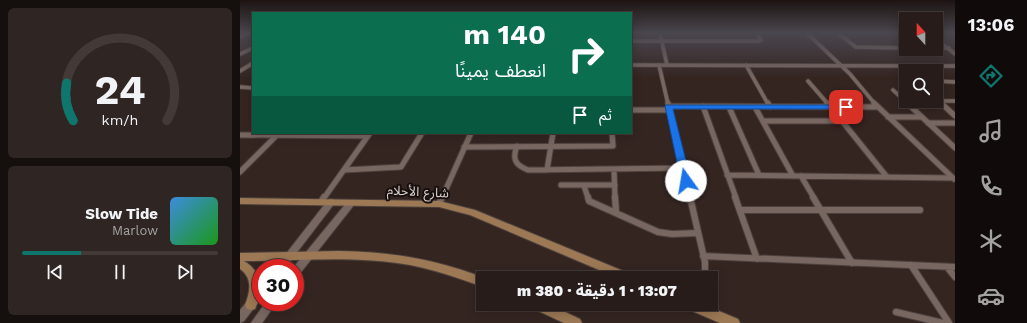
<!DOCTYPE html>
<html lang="ar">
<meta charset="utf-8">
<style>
body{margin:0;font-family:"Work Sans","Noto Sans Arabic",sans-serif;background:#2f2522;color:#f1f3f6;direction:rtl;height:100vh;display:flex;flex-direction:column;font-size:15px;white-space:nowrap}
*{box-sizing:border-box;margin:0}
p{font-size:13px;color:#a4a1a2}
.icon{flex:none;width:22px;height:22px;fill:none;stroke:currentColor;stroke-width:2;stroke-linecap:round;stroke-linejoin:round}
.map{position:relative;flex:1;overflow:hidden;direction:ltr}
.side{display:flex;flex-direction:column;gap:8px;padding:8px;background:#150f0e;width:240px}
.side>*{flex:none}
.hud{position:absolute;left:12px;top:12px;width:380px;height:122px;border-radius:0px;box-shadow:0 2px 10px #0003,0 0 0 1px #433a38;direction:rtl;background:#0b6e4f;color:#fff;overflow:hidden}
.needle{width:26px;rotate:339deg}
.buttons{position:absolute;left:659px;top:12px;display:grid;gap:8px}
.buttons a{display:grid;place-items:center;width:44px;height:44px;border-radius:0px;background:#271c19;box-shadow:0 2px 10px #0003,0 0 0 1px #433a38;font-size:20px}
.speed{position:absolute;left:12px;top:259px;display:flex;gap:8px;font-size:20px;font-weight:700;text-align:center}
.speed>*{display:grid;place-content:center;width:52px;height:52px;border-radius:50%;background:#271c19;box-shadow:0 2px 10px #0003,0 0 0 1px #433a38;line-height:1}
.speed .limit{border:6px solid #d22;background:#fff;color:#111}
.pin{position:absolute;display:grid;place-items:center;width:34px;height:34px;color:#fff;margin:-17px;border-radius:8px;box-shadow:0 2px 6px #0006}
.me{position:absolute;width:44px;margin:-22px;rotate:347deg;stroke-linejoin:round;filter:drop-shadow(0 0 3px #0008)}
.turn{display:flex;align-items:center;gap:14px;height:84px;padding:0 20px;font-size:18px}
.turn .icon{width:52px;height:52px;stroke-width:2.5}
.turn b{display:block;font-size:28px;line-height:34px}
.then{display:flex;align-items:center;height:38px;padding:0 20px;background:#0003;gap:8px;font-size:15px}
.side .widget{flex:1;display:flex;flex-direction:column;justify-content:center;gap:6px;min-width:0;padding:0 14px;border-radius:6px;background:#2f2522}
.side .dial{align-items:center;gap:0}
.dial svg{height:104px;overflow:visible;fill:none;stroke:#433a38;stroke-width:7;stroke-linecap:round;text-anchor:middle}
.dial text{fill:#f1f3f6;stroke:none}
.song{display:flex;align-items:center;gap:12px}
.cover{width:48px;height:48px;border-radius:6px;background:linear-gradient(135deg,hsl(210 70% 55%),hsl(120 70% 35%))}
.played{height:4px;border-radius:2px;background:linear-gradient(90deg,#0f766e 30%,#433a38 30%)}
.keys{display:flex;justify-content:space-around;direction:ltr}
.trip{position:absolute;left:236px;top:271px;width:242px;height:40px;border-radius:0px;background:#271c19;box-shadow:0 2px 10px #0003,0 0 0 1px #433a38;font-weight:800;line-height:40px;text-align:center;direction:rtl}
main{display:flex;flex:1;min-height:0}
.dock{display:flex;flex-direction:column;width:72px;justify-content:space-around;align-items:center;background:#100b0a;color:#a4a1a2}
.dock .icon{width:28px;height:28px}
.dock .active{color:#0f766e}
.dock b{font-size:18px;color:#f1f3f6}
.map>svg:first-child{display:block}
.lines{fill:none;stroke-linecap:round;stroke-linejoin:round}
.minor-far2-casing{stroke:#4d413d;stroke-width:5}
.minor-far1-casing{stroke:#4d413d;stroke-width:7}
.minor-casing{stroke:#4d413d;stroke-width:8}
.secondary-casing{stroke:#4d413d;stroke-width:2}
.primary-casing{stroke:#4d413d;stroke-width:2}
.minor-far2{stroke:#786761;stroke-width:3.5}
.minor-far1{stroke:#786761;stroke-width:5}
.minor{stroke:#786761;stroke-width:6}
.secondary{fill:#786761;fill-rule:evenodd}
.primary{fill:#9c7854;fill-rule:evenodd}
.route{fill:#1a73e8;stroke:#114b97}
.labels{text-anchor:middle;stroke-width:4;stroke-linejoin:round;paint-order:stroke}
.street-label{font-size:13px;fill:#dcd2cf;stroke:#17100e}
</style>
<main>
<nav class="dock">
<b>13:06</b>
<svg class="icon active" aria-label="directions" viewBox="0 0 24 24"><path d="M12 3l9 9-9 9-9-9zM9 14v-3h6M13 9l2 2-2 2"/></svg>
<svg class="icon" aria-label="music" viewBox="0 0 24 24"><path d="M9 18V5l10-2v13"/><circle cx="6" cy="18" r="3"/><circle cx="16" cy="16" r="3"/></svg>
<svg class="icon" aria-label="phone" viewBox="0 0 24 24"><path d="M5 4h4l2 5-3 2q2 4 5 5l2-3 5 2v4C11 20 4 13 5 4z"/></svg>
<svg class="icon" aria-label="climate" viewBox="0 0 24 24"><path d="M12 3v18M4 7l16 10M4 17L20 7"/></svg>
<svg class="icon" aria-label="car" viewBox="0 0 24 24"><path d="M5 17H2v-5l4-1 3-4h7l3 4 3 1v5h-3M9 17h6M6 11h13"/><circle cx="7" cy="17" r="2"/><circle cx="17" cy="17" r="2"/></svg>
</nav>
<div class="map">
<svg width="715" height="323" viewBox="0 0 715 323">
<rect width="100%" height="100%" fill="#342521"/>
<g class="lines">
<g class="minor-far2-casing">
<path id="minor-far2" d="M420,33L427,65
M567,33L610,74L635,104
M598,33L616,47L666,48
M0,36L9,33
M696,39L715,54
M391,41H519L521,40L517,33
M696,48H709
M0,54L13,48
M391,65L715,66
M419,65L428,104
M506,65L528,104
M0,71L13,63
M568,81L588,104
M696,81L715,82
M0,87L13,88
M653,90L668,104
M696,99L702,104
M696,101H715"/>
</g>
<g class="minor-far1-casing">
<path id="minor-far1" d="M428,103L450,198
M528,103L530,107
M587,103L590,107
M634,103L714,179
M667,103L715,148
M701,103L715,116
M429,106L637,107
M463,106L496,198
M489,107L519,175
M515,107L553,176
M391,110H430
M648,117H682
M523,121H602L647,177
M688,123H715
M0,135L128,136
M277,146C272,159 275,165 288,170L443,168
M224,147L373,146L372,133
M374,169L375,198
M104,170L161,167L182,133
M307,170L313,133
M0,172L38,134
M487,175L713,178
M561,176L574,198
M321,185H375
M344,186L348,198
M84,198L130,133
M202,198L231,133"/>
</g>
<g class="minor-casing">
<path id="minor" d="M348,197L349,201L418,232L432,234L458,233
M375,197L376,212
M450,197L465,262V278
M495,197L517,259
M573,197L612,263
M81,202L84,197
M199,204L202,197
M500,210H680
M463,256L715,267
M671,265L709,323
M707,267L715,277
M656,312L703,323"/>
</g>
<g class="secondary-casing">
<path id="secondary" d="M91,199L94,200L95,202L94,204L45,268H35L88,200Z
M111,200L114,201L115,203L114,205L58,276L55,277V268H53L108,201Z
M21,288V299L4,321L0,323V310L18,289Z
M26,302H37L22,323H11Z"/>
</g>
<g class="primary-casing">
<path id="primary" d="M0,198L199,201L235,210L393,275L394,278H378L230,215L199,207L0,204Z
M99,251C153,252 194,259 245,278H243V287C219,278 195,270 170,265C115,255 59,261 4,261C23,272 23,291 15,309L11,310L7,309L5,305C10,292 13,278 0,269V253Z
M290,304H308L340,319L342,323H324L292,308Z
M443,304H462L498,319L500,323H480L445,308Z"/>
</g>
<use href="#minor-far2" class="minor-far2"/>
<use href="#minor-far1" class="minor-far1"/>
<use href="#minor" class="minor"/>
<use href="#secondary" class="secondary"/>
<use href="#primary" class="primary"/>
</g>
<linearGradient id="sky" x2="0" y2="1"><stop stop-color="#1d1412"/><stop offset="0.42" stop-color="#4a464e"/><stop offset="1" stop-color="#4a464e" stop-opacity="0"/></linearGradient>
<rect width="715" height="78" fill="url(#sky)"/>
<path class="route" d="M426,105H606L609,107L606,109H433L451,181L446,185L441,181L425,106Z"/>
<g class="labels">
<g class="street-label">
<text transform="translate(178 191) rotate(3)" y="5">شارع الأحلام</text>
</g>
</g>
</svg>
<div class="buttons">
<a><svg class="needle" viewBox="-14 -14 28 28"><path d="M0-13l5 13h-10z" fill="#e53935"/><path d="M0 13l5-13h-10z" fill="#a4a1a2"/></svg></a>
<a><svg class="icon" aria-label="search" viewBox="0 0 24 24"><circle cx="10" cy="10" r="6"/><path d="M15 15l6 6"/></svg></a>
</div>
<div class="speed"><div class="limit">30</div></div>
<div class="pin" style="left:606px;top:107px;background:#d93025"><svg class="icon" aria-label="arrive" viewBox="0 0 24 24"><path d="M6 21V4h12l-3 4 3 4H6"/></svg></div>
<svg class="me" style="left:446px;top:181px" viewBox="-20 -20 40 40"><circle r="19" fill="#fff"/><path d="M0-13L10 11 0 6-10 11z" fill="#1a73e8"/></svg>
<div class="trip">13:07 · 1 دقيقة · 380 m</div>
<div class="hud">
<div class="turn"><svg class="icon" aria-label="right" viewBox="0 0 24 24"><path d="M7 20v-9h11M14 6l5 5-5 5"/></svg><div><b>140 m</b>انعطف يمينًا</div></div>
<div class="then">ثم<svg class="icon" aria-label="arrive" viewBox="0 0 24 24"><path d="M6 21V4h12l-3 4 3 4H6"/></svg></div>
</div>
</div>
<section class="side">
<div class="widget dial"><svg viewBox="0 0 100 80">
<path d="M14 69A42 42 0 1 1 86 69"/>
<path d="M14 69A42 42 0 0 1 9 40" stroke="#0f766e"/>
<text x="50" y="56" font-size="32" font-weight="700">24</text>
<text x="50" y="72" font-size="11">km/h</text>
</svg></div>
<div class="widget">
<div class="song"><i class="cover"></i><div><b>Slow Tide</b><p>Marlow</p></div></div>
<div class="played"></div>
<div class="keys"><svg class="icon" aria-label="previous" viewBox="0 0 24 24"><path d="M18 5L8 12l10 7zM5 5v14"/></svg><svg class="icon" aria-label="pause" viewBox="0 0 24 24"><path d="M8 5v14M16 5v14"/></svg><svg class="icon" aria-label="next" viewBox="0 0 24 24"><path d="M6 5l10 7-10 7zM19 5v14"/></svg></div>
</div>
</section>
</main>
